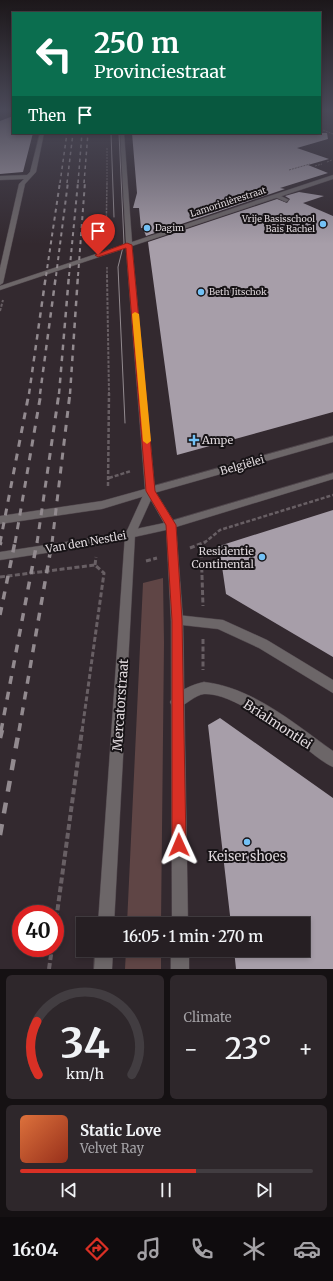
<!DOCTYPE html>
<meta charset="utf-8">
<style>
body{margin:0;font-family:Merriweather,serif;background:#2e272b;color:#f1f3f6;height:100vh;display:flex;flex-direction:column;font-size:15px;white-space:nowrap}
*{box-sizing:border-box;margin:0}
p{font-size:13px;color:#a4a2a6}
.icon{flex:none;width:22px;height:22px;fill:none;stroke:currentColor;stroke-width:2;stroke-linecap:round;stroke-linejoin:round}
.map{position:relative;height:969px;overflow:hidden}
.sheet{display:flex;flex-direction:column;gap:6px;padding:6px;background:#151113;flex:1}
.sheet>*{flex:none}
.guide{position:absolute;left:12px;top:12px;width:309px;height:122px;border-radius:0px;box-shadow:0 2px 6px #0003,0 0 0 1px #423d41;background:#0b6e4f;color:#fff;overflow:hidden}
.speed{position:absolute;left:12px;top:905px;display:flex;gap:8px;font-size:20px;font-weight:700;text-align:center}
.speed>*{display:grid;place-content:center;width:52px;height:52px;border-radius:50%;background:#261f23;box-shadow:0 2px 6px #0003,0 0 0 1px #423d41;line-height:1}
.speed .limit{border:6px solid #d22;background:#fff;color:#111}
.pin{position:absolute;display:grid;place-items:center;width:34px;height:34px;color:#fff;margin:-41px -17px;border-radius:50% 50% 50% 0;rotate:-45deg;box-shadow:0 0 4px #0007}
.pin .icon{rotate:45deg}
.me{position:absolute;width:44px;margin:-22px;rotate:359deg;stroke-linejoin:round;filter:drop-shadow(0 0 3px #0008)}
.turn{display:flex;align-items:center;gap:14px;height:84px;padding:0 16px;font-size:18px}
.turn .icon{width:52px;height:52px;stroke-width:2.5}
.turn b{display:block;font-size:28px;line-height:34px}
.then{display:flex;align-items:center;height:38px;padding:0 16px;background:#0003;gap:8px;font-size:15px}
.big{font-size:30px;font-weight:600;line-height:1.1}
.sheet .widget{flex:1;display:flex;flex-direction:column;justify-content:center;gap:6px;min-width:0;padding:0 14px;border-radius:6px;background:#2e272b}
.sheet .dial{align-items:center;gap:0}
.dial svg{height:104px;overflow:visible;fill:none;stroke:#423d41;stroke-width:7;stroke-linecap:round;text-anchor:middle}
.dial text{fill:#f1f3f6;stroke:none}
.song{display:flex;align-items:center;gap:12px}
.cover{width:48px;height:48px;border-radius:6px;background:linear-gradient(135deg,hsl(20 70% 55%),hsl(10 70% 35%))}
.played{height:4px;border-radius:2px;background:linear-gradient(90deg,#d93025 60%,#423d41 60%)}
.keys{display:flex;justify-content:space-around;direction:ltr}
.heat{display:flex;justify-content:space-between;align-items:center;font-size:22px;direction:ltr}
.sheet .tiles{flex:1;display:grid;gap:6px;grid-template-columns:1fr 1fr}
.widget:last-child{grid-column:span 2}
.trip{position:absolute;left:76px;top:917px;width:234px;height:40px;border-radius:0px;background:#261f23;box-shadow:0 2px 6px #0003,0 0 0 1px #423d41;font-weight:600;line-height:40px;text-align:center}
.menu{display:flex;height:64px;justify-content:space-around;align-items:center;background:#0f0c0e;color:#a4a2a6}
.menu .icon{width:28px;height:28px}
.menu .on{color:#d93025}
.menu b{font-size:18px;color:#f1f3f6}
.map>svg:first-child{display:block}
.green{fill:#5f4545}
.building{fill:#a79ea9}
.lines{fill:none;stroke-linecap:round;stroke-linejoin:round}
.service-casing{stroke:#4f454b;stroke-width:1}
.minor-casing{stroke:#4f454b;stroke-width:1}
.tertiary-casing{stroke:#4f454b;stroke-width:1}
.path-far5{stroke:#685f64;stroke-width:1;stroke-dasharray:2 1;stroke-linecap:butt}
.path-far4{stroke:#685f64;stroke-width:1.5;stroke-dasharray:2.5 1;stroke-linecap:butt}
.path-far3{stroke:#685f64;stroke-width:2;stroke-dasharray:3 1.5;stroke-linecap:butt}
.path-far2{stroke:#685f64;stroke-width:2.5;stroke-dasharray:4 2;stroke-linecap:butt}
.path-far1{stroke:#685f64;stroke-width:3;stroke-dasharray:5 2.5;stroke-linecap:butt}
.path{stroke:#685f64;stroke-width:4;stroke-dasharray:6 3;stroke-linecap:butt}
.service{fill:#6c6668;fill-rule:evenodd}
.minor{fill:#6c6668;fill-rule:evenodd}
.tertiary{fill:#6c6668;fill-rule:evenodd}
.tram{stroke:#928a8f;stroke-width:1}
.rail-far5{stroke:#928a8f;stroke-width:1.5;stroke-dasharray:3.5 3.5;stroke-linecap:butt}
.rail-far4{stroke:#928a8f;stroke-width:2;stroke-dasharray:4 4;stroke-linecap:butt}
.rail-far3{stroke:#928a8f;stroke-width:2.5;stroke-dasharray:5.5 5.5;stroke-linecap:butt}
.rail-far2{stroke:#928a8f;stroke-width:3;stroke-dasharray:7 7;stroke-linecap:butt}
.rail-far1{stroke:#928a8f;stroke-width:3.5;stroke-dasharray:8 8;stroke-linecap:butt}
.rail{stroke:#928a8f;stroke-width:4.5;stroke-dasharray:11 11;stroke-linecap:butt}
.route{fill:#d93025;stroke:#8d1f18}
.slow{fill:#f59e0b}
.poi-dot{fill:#73c1f5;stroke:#171316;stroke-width:1.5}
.labels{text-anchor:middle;stroke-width:4;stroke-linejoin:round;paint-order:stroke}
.far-street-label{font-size:9px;fill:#dfd8dc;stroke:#171316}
.far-poi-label{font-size:9px;fill:#dfd8dc;stroke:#171316;text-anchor:start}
.poi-label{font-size:11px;fill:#dfd8dc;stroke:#171316;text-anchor:start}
.street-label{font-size:11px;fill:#dfd8dc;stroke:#171316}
.near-street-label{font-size:13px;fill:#dfd8dc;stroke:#171316}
.near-poi-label{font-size:13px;fill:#dfd8dc;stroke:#171316}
</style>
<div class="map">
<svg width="333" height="969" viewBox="0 0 333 969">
<rect width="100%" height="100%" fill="#33292f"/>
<path class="green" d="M163,578L164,643L161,924H127L143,583Z
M126,950H161V969H125Z"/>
<path class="building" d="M13,116V133H33L23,172L0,174V121Z
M132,133H327L328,139L297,148L329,159L308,165L328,173L280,188L285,189L146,236L143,228H141L139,208H133L137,193Z
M299,192L324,196L303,203L333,216V412L177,455L148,242L277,199L287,203L290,199L285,196Z
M333,510V657L226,594L219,546Z
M220,718L333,798V969H236L234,950H303V924H231L208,725Z"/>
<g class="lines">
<g class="service-casing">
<path id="service" d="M275,195H279L289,200L286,202L275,197Z"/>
</g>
<g class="minor-casing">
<path id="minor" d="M40,133H44L36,172L25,184L3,283L0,285V268L19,184L24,179L0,180V176L27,175L30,172Z
M120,133H124L132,242L333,175V179L132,246L155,491L176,525L175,528L98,545L0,560V552L98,537L164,523L148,495L102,509L0,524V516L102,501L145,489L126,248L0,290V286L126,244Z
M177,615L223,620L267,640L333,680V693L259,648L218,629L173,624L171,620L173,616Z
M204,682C252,687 295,724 333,751V767C322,762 312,753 303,746C281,730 231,692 204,694C195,695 186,705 177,708L172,706L170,702C175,692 193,684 204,682Z"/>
</g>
<g class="tertiary-casing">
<path id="tertiary" d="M333,436V442L154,493L135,535L114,924H98L125,535L145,491L146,488Z
M333,473V479L176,527L183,620L188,924H172L171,620L166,525L167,522Z
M95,950H113L112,969H94Z
M171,950H189V969H171Z"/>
</g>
<path class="path-far5" d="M323,130L333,134
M327,162L332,160
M315,166L322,164
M289,170L310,164
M107,183V147"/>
<path class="path-far4" d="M106,238L107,182
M107,267V276"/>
<path class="path-far3" d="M107,275L109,394
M0,311L3,300"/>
<path class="path-far2" d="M109,478L131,471
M108,486L109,393
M204,543L220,530L333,495"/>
<path class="path-far1" d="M201,545L203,606
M190,548L205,542
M146,561L157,558
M95,565L96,557
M0,577L95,565
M203,639V670
M82,731L104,573L95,565"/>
<path class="path" d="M55,928L82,730
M49,969L52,948"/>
<use href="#service" class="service"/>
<use href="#minor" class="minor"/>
<use href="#tertiary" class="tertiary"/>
<path class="tram" d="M111,133L114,217
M119,133L124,243L118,267L125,423"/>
<path class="rail-far5" d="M60,183L67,133
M67,183L73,133
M78,183L82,133
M84,183L88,133"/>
<path class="rail-far4" d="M46,276L60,182
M56,276L68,182
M69,276L78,182
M78,276L85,182"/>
<path class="rail-far3" d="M29,394L46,275
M40,394L56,275
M59,394L69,275
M70,394L78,275"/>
<path class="rail-far2" d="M0,543L29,393
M15,543L41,393
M37,543L59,393
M52,543L70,393"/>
<path class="rail-far1" d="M0,545L1,542
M0,615L15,542
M1,731L37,542
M19,731L52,542"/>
<path class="rail" d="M0,738L2,730
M0,835L19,730"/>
</g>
<linearGradient id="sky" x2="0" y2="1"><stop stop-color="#1c171a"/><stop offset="0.45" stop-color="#4a4958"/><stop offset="1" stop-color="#4a4958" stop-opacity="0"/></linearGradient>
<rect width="333" height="244" fill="url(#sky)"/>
<path class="route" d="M127,243L132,245L155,491L176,525L182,620L186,845L184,850L179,852L174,850L172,845V620L166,525L146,491L126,248L98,257L95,255Z"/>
<path class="slow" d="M135,312L139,314L151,441L147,444L143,441L132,314Z"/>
<g class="poi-dot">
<circle cx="323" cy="224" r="4"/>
<circle cx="147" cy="228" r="4"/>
<circle cx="201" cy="292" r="4"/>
<path d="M192 434h4v4h4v4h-4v4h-4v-4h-4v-4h4z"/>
<circle cx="262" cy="557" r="4"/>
<circle cx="247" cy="842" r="4"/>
</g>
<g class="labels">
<g class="far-street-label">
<text transform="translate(228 202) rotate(-18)" y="3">Lamorinièrestraat</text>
</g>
<g class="far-poi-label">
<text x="315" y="222" text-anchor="end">Vrije Basisschool<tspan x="315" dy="10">Bais Rachel</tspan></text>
<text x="155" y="231">Dagim</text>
<text x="209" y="295">Beth Jitschok</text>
</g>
<g class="poi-label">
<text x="202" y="444">Ampe</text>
<text x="254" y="555" text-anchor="end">Residentie<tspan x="254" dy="13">Continental</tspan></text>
</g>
<g class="street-label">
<text transform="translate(242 465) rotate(-16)" y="4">Belgiëlei</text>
<text transform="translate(86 542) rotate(-10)" y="4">Van den Nestlei</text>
</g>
<g class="near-street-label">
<text transform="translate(120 705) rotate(-86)" y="5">Mercatorstraat</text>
<text transform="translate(278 724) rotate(33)" y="5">Brialmontlei</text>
</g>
<g class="near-poi-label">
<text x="247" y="861">Keiser shoes</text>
</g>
</g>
</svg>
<div class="speed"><div class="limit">40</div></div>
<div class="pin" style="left:98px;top:255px;background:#d93025"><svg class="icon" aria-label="arrive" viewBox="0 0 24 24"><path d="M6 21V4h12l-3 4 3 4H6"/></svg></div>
<svg class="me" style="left:179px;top:845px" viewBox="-20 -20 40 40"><path d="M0-17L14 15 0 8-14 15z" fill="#d93025" stroke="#fff" stroke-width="4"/></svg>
<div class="trip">16:05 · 1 min · 270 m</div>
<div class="guide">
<div class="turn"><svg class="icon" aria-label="left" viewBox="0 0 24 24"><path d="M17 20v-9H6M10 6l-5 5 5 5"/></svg><div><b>250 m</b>Provinciestraat</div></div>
<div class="then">Then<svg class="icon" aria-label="arrive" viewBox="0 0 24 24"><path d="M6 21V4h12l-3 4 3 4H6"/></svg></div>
</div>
</div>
<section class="sheet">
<div class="tiles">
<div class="widget dial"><svg viewBox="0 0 100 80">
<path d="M14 69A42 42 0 1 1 86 69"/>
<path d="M14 69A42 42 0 0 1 13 28" stroke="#d93025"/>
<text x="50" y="56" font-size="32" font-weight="700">34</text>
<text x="50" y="72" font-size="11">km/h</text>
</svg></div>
<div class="widget"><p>Climate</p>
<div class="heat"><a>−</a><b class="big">23°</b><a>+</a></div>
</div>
<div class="widget">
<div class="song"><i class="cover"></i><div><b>Static Love</b><p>Velvet Ray</p></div></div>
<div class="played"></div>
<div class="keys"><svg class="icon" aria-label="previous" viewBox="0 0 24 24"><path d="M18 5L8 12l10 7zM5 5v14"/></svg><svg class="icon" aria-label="pause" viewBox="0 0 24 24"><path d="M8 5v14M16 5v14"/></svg><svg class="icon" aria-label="next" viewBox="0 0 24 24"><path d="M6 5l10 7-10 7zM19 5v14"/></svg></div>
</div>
</div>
</section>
<nav class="menu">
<b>16:04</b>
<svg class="icon on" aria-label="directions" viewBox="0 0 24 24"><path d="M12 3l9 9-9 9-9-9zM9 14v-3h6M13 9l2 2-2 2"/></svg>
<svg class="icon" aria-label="music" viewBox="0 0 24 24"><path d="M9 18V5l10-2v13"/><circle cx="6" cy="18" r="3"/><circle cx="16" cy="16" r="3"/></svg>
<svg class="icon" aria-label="phone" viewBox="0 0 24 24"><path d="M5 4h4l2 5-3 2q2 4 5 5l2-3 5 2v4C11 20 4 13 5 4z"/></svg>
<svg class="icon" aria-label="climate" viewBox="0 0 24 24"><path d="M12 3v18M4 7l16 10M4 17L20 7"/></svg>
<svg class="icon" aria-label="car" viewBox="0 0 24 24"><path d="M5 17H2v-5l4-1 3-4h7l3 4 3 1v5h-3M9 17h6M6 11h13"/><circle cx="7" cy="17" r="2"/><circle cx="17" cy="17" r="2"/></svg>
</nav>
